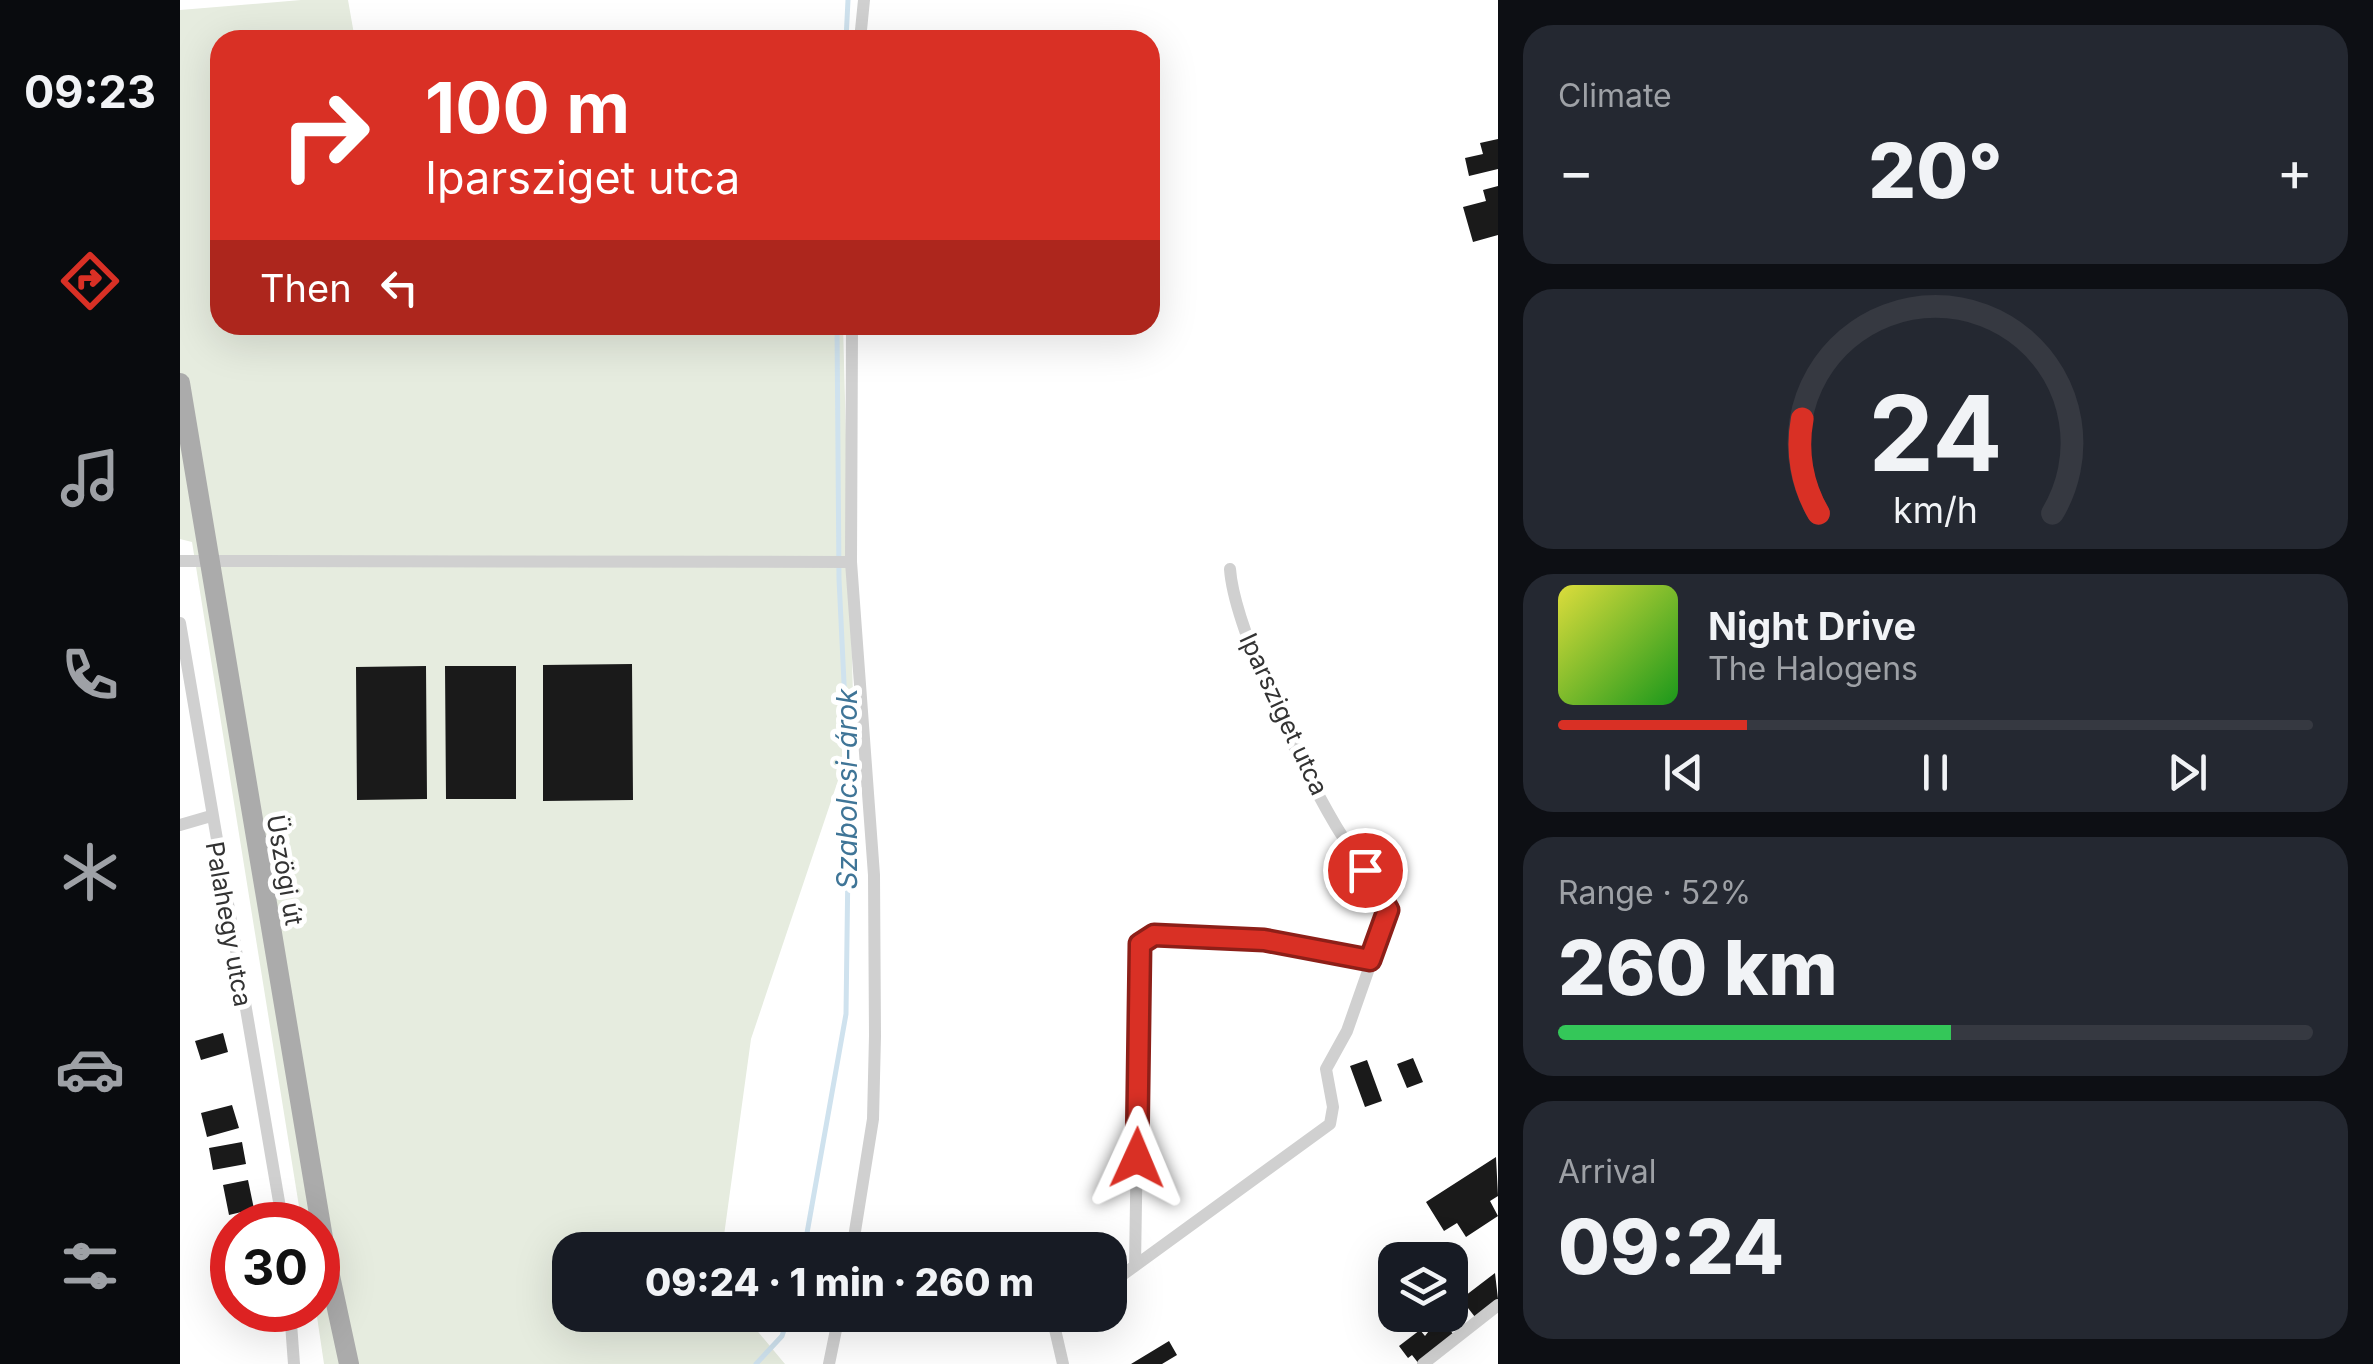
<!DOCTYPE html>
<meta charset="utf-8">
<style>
body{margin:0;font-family:Inter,sans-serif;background:#242831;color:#f1f3f6;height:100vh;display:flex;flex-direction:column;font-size:38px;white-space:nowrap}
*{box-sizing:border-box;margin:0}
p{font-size:32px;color:#9ea1a6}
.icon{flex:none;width:55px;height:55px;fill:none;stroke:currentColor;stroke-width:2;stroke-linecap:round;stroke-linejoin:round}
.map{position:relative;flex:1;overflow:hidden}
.panel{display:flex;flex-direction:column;gap:25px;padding:25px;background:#0d0f14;width:875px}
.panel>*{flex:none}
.guide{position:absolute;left:30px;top:30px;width:950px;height:305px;border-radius:30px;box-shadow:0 10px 40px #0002;background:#d93025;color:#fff;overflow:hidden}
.tools{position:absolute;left:1198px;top:1242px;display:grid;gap:20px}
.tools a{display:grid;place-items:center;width:90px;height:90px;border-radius:20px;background:#171b24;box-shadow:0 10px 40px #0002;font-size:50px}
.speed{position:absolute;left:30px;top:1202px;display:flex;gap:20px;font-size:50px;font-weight:700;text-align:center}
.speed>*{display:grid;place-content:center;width:130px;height:130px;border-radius:50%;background:#171b24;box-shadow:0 10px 40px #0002;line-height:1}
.speed .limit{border:15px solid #d22;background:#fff;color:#111}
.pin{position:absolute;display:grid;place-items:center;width:85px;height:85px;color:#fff;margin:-42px;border:5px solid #fff;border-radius:50%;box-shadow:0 2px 10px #0007}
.me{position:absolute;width:110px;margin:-55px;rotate:1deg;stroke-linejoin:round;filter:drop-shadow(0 0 8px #0008)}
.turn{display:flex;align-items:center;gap:35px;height:210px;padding:0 50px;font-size:45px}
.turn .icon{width:130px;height:130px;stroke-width:2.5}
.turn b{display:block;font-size:70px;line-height:85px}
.then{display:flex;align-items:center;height:95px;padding:0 50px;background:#0003;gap:20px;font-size:38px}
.big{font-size:75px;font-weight:800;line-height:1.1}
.panel .card{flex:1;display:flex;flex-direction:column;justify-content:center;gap:15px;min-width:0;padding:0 35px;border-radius:30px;background:#242831}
.panel .dial{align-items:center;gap:0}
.dial svg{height:260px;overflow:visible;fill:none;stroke:#363941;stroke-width:7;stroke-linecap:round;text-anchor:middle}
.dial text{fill:#f1f3f6;stroke:none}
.song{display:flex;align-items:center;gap:30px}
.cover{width:120px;height:120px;border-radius:15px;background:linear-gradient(135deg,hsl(60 70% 55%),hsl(120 70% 35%))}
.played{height:10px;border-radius:5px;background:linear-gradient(90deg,#d93025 25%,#363941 25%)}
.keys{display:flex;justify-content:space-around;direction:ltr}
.heat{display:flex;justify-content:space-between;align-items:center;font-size:55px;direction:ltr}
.charge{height:15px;border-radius:8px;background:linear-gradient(90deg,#34c759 52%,#363941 0)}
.trip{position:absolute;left:372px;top:1232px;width:575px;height:100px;border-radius:30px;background:#171b24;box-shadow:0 10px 40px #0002;font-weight:800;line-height:100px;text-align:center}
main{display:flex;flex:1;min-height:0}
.dock{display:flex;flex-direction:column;width:180px;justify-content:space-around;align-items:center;background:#090b0e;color:#9ea1a6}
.dock .icon{width:70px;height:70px}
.dock .on{color:#d93025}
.dock b{font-size:45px;color:#f1f3f6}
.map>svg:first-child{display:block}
.green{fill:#e6ecdf}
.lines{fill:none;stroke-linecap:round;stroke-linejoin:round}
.stream{stroke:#cfe2ee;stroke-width:5}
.building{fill:#1a1a1a}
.street{stroke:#d0d0d0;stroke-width:12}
.primary{stroke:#ababab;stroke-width:20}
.route-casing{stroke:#8d1f18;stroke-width:25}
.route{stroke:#d93025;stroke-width:18}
.labels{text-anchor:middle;stroke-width:10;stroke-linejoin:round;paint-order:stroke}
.street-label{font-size:25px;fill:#333;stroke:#fff}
.water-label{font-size:28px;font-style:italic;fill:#3f7597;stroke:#fff}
</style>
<main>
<nav class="dock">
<b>09:23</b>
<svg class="icon on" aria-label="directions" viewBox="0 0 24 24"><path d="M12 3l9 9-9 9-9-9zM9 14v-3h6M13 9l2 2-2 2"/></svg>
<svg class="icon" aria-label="music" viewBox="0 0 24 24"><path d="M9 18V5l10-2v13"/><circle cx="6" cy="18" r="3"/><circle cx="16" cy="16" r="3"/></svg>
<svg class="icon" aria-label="phone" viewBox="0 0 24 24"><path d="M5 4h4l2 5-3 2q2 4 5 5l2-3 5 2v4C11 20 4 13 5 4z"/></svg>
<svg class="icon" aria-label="climate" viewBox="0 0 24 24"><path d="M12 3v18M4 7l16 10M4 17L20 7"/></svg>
<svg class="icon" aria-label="car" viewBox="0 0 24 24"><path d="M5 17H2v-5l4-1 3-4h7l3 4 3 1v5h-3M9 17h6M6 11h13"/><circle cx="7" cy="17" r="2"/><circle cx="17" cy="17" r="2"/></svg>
<svg class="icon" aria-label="filters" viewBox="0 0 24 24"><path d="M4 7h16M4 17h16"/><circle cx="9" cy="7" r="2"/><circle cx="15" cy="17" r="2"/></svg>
</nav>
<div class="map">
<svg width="1318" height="1364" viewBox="0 0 1318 1364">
<rect width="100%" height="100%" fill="#fff"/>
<path class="green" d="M121,0H168L175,40H40V325H663L674,733L571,1039L542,1250H390V1315H564L605,1364H144L136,1310L138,1225H122L12,542L0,539V10Z"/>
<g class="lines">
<path class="stream" d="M666,40L668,0
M624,1250L666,1014L669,787L659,579L657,325
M576,1364L602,1336L609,1315"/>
</g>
<path class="building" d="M1318,139V169L1289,176L1285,158L1303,154L1300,143Z
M1318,186V235L1293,242L1283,207L1306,201L1303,190Z
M452,664L453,800L363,801V665Z
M246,666L247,799L177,800L176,667Z
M265,666H336V799H266Z
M43,1033L48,1052L21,1060L15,1041Z
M1233,1058L1243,1082L1227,1088L1217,1064Z
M1187,1060L1202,1101L1185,1107L1170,1066Z
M52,1105L59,1128L27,1137L21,1113Z
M62,1142L66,1164L33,1170L29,1148Z
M1316,1157L1318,1196L1310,1201L1318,1216L1286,1237L1277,1223L1264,1231L1246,1202Z
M68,1180L74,1209L49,1215L43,1185Z
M1315,1273L1318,1299L1295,1317L1281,1299Z
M1259,1318L1275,1336L1239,1364L1232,1355L1228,1358L1219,1346L1240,1330L1245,1336Z
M989,1341L997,1355L982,1364H951Z"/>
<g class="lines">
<path class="street" d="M680,40L684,0
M0,561L671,562
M0,623L103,1225
M0,825L31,816
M672,1250L693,1119L695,1036L694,875L671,562L672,325
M955,1266L960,943L975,935L1083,940L1191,960
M930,1284L1150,1124L1153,1107L1146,1069L1167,1031L1207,917V904C1193,876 1172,853 1156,826C1124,772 1054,628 1050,569
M110,1310L114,1364
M649,1364L659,1315
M883,1364L874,1325L887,1315
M1243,1364L1318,1305"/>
<path class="primary" d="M0,383L147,1262L169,1364"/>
</g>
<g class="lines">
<g class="route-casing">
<path id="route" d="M957,1158L960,944L974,935L1084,940L1190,960L1208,910L1185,870"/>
</g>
<use href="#route" class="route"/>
</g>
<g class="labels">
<g class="street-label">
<text transform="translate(1104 714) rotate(65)" y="9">Iparsziget utca</text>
<text transform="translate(105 870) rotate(80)" y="9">Üszögi út</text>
<text transform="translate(49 924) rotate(80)" y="9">Palahegy utca</text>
</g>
<g class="water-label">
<text transform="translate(667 789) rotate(-90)" y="10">Szabolcsi-árok</text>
</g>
</g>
</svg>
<div class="tools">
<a><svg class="icon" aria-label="layers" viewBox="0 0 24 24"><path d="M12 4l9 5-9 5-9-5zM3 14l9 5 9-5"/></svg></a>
</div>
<div class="speed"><div class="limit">30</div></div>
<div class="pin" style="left:1185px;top:870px;background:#d93025"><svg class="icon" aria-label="arrive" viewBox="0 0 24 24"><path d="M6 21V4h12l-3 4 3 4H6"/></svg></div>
<svg class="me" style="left:957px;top:1158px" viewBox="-20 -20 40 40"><path d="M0-17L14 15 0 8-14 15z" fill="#d93025" stroke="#fff" stroke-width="4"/></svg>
<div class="trip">09:24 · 1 min · 260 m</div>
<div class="guide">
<div class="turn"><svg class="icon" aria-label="right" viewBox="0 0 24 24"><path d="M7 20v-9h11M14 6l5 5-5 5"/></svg><div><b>100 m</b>Iparsziget utca</div></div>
<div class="then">Then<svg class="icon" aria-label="left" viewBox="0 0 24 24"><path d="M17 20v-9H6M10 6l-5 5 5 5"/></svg></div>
</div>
</div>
<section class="panel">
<div class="card"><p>Climate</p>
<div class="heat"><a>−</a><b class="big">20°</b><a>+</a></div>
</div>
<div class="card dial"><svg viewBox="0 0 100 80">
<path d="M14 69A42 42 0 1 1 86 69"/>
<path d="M14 69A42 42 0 0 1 9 40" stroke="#d93025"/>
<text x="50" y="56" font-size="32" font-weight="700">24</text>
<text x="50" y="72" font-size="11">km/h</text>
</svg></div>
<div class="card">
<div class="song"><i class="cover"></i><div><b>Night Drive</b><p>The Halogens</p></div></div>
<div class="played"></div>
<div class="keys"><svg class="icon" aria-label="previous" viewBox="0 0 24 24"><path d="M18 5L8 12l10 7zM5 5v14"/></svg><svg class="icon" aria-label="pause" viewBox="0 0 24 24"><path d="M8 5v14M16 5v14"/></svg><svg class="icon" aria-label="next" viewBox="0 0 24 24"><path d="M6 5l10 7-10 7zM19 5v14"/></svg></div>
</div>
<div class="card"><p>Range · 52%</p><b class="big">260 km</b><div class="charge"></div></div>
<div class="card"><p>Arrival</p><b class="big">09:24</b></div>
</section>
</main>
